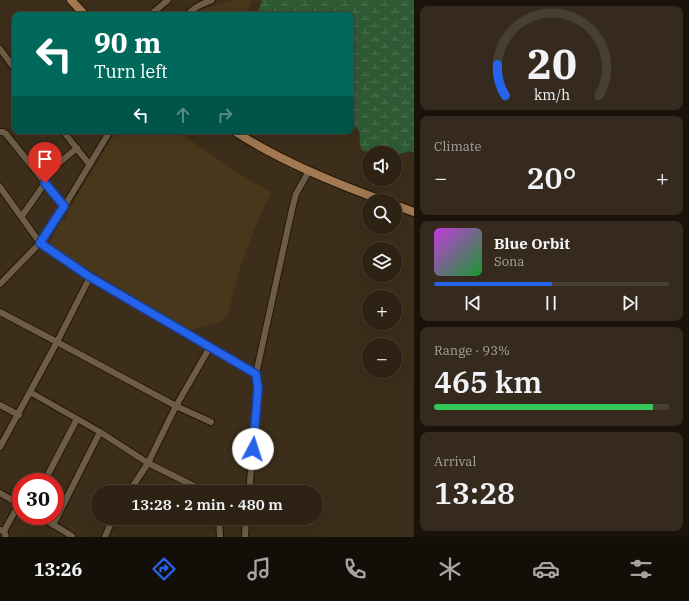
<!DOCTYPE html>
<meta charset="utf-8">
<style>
body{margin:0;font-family:"IBM Plex Serif",serif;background:#352a1d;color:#f1f3f6;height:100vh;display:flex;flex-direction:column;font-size:15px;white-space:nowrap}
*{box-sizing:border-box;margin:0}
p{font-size:13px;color:#a7a4a0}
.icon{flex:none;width:22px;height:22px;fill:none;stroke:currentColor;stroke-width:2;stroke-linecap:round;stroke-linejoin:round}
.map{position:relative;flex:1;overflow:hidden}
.panel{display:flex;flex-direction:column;gap:6px;padding:6px;background:#19130b;width:275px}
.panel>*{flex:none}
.banner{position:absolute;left:12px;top:12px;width:342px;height:122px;border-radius:8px;box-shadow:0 4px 16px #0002,0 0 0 1px #483f34;background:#00695c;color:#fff;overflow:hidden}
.tools{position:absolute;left:362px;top:146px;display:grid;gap:8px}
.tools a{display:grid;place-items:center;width:40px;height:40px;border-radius:50%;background:#2d2214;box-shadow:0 4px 16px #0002,0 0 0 1px #483f34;font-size:20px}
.speed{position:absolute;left:12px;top:473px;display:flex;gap:8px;font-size:20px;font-weight:700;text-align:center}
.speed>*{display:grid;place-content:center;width:52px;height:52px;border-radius:50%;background:#2d2214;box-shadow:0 4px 16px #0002,0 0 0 1px #483f34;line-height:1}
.speed .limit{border:6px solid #d22;background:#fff;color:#111}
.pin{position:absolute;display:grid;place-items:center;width:34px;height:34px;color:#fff;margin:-41px -17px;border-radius:50% 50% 50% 0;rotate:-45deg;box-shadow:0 0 4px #0007}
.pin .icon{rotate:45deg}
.me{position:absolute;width:44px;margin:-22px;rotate:5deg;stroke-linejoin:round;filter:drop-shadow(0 0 3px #0008)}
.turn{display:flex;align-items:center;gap:14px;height:84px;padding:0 16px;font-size:18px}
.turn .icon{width:52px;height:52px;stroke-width:2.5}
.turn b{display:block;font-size:28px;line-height:34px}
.lanes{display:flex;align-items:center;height:38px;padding:0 16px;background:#0003;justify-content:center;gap:20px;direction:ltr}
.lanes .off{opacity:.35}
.big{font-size:30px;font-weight:600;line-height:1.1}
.panel .tile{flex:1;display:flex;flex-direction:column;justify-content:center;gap:6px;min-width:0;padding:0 14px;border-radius:8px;background:#352a1d}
.panel .dial{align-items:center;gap:0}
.dial svg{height:104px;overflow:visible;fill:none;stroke:#483f34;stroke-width:7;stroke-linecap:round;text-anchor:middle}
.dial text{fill:#f1f3f6;stroke:none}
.song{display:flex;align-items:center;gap:12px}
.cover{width:48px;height:48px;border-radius:6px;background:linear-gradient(135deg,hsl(290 70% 55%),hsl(130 70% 35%))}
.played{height:4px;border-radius:2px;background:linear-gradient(90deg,#2563eb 50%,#483f34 50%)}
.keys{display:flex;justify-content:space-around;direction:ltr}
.heat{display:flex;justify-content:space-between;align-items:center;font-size:22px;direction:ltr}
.charge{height:6px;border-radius:3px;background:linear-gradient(90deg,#34c759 93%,#483f34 0)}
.trip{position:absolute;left:91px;top:485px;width:232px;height:40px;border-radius:20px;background:#2d2214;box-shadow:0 4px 16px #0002,0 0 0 1px #483f34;font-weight:600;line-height:40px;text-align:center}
.tab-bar{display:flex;height:64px;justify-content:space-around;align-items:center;background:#120e08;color:#a7a4a0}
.tab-bar .icon{width:28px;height:28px}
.tab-bar .selected{color:#2563eb}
.tab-bar b{font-size:18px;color:#f1f3f6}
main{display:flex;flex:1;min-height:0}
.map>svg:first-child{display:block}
.built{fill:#49371c}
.wetland{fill:url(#wetland-marsh)}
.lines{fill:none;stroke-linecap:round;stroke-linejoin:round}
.minor-casing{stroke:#231603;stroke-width:8}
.major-casing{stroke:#231603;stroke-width:10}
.minor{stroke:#6d5d48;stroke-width:6}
.major{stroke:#a27953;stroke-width:8}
.route-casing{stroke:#184099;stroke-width:10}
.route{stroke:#2563eb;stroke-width:7}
</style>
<main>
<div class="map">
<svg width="414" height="537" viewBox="0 0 414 537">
<defs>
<pattern id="wetland-marsh" width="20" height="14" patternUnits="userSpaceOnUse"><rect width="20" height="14" fill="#2e5b34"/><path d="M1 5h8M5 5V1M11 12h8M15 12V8" fill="none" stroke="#4d7351"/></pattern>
</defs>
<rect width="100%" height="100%" fill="#3c2e1a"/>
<path class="built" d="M235,0H251L247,15H195L199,10Z
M116,131H177L246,178L271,192L254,230L240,269L227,317L223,319L222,322L189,330L48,245L61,221L67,220L66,215Z"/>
<path class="wetland" d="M262,0H414V153L411,151L395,155V153H371L362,150C356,140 366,130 351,125V15H257Z"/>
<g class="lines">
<g class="minor-casing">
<path id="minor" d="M150,15L168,0
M187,15C194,7 202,4 212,0
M0,49L15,69
M63,131L89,164
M0,132H3L6,134L64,206
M41,178L77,148
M0,187L40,243L90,277L256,374
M22,216L45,183
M90,277L57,342L176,406L211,422
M0,284L40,243L53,225L110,131
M0,312L57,342L0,447
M30,392L100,432L148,463L200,489
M0,405L19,415
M44,482L77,419
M129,492L148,463L176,406L210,347
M249,492L257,407L258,388L256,374L293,205L296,194L309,171
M0,493L21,505
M39,516L72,536
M219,518L220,537
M53,525L100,432
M0,530L4,531L6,537
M4,531L19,504
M105,537L113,518
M245,537L246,518"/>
</g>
<g class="major-casing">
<path id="major" d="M71,0L85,15
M234,131C281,161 332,182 384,201
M395,205L414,212"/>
</g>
<use href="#minor" class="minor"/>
<use href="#major" class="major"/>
</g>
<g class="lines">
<g class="route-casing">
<path id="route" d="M45,183L64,206L40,243L90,277L256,374L258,388L253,449"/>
</g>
<use href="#route" class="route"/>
</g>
</svg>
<div class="tools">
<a><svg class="icon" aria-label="sound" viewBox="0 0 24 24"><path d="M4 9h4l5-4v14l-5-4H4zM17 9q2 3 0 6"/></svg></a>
<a><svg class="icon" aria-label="search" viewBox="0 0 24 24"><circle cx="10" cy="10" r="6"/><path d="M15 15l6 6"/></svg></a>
<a><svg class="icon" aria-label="layers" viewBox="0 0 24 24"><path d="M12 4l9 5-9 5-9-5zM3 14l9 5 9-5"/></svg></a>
<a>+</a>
<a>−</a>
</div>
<div class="speed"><div class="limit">30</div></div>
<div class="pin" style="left:45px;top:183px;background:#d93025"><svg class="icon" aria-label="arrive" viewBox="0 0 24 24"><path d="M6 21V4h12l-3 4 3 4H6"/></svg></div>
<svg class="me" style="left:253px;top:449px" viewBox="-20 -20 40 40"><circle r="19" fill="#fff"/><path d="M0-13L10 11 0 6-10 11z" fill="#2563eb"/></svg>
<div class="trip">13:28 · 2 min · 480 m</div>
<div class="banner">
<div class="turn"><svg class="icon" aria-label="left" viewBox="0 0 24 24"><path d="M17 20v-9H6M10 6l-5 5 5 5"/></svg><div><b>90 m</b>Turn left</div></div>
<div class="lanes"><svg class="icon" aria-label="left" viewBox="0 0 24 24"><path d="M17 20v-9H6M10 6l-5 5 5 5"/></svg><svg class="icon off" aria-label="ahead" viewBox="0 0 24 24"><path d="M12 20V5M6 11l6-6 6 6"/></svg><svg class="icon off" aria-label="right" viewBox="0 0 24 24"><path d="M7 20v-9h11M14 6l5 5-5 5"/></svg></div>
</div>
</div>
<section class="panel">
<div class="tile dial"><svg viewBox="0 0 100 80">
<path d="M14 69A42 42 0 1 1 86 69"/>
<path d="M14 69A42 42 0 0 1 8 45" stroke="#2563eb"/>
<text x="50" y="56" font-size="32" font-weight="700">20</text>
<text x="50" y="72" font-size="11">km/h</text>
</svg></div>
<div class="tile"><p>Climate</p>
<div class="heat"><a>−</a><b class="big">20°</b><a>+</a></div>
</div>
<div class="tile">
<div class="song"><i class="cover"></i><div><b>Blue Orbit</b><p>Sona</p></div></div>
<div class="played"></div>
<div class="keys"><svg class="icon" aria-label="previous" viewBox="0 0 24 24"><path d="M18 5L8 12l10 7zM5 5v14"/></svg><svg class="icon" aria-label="pause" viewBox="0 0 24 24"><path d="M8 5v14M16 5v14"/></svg><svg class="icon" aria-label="next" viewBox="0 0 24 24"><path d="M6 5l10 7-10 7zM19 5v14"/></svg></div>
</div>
<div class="tile"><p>Range · 93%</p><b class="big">465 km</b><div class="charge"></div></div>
<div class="tile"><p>Arrival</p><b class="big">13:28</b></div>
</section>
</main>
<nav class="tab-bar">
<b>13:26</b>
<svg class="icon selected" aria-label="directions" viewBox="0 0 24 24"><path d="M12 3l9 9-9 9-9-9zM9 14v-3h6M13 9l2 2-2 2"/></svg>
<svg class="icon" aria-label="music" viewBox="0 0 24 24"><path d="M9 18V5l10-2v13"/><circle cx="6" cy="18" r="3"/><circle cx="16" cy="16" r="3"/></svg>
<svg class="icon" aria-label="phone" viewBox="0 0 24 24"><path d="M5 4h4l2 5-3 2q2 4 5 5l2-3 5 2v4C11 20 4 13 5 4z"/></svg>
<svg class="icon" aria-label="climate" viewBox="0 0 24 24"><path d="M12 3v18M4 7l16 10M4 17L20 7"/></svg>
<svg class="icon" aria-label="car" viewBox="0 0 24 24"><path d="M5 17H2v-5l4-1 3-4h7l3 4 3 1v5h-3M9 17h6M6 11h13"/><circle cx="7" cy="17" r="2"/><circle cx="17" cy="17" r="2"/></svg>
<svg class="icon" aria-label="filters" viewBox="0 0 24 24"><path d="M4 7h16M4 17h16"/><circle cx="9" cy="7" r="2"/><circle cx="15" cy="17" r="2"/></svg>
</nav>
